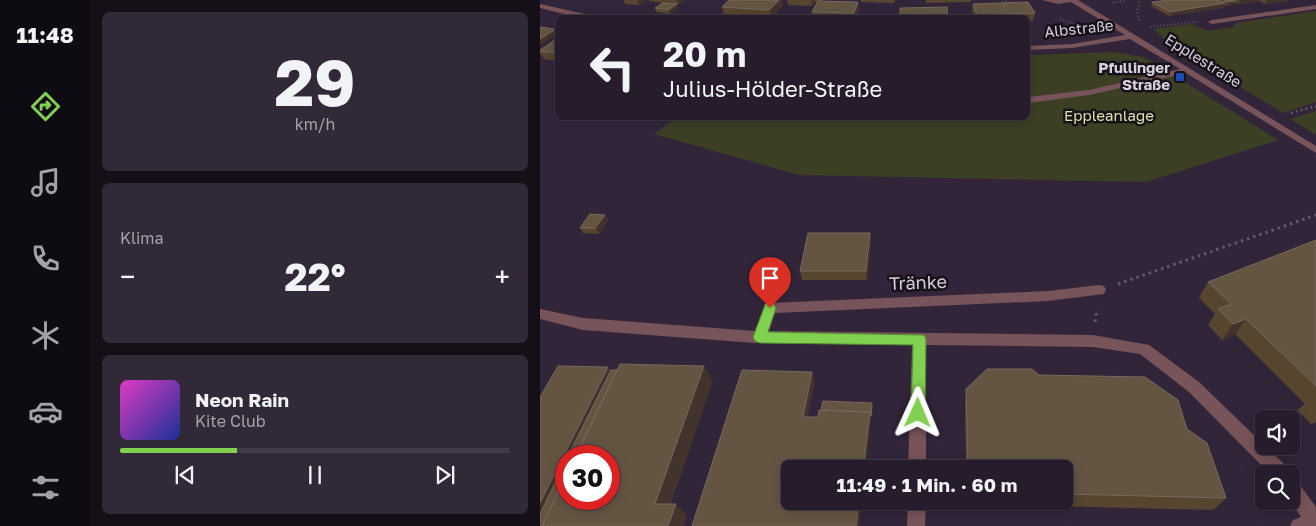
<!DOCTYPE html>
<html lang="de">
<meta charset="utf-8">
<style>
body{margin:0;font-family:"Golos Text",sans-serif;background:#322938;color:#f1f3f6;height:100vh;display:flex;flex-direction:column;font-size:19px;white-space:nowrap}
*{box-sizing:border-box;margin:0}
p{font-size:16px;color:#a4a1a9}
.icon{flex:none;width:28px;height:28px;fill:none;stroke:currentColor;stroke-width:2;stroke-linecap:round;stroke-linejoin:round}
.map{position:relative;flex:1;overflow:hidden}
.details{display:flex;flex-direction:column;gap:12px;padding:12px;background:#150f18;width:450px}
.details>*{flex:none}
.banner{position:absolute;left:15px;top:15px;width:475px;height:105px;border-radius:8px;box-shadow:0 2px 12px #0003,0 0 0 1px #423a48;background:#261c2c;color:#f1f3f6;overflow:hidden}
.tools{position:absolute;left:715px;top:410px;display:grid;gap:10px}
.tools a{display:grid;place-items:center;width:45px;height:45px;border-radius:8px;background:#261c2c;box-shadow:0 2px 12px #0003,0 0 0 1px #423a48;font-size:25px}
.speed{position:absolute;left:15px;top:445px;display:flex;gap:10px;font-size:25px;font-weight:700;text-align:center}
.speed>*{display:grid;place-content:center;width:65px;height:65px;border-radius:50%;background:#261c2c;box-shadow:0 2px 12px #0003,0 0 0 1px #423a48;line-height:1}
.speed .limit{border:8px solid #d22;background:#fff;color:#111}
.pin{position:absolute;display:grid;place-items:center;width:42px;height:42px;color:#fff;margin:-51px -21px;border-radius:50% 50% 50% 0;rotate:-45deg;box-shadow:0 0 5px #0007}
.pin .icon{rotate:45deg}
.me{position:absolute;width:55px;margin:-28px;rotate:1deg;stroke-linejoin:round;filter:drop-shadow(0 0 4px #0008)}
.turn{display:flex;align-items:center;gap:18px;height:105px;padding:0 25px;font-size:22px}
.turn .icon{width:65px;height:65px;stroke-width:2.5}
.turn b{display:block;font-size:35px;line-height:42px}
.big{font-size:38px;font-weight:700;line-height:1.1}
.details .card{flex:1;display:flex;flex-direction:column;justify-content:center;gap:8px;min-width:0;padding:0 18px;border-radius:8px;background:#322938}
.details .dial{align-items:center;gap:0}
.dial b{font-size:65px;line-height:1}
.song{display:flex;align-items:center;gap:15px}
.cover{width:60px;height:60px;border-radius:8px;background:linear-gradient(135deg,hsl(310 70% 55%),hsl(230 70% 35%))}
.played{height:5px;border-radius:2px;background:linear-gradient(90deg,#82d050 30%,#423a48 30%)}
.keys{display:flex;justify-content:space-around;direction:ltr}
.heat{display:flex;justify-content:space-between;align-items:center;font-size:28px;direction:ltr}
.trip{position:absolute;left:241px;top:460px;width:292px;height:50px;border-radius:8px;background:#261c2c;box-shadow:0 2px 12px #0003,0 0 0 1px #423a48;font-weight:700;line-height:50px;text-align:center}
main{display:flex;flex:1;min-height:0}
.dock{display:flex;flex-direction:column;width:90px;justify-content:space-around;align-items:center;background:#0f0b12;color:#a4a1a9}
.dock .icon{width:35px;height:35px}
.dock .active{color:#82d050}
.dock b{font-size:22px;color:#f1f3f6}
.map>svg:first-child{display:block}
.green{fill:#3c3f24}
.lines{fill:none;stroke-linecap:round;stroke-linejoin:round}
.path-far2{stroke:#64586b;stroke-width:2;stroke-dasharray:1 2.5;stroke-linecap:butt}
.path-far1{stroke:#64586b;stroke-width:2.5;stroke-dasharray:2 3;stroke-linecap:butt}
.path{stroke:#64586b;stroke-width:3;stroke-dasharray:2.5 4;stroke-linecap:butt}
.minor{fill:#775459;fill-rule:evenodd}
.wall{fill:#564630}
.shaded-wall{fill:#42332c}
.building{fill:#645543;stroke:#76685b}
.route{fill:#82d050;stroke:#548734}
.transit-dot{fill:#1a4fb4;stroke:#17111a;stroke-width:2}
.labels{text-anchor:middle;stroke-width:5;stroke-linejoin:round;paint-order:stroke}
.far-street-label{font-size:15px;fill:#d8cfdd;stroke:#17111a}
.far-poi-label{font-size:15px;font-weight:bold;fill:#d8cfdd;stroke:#17111a;text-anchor:end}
.far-park-label{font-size:15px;fill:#dbe2a9;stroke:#17111a}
.street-label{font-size:18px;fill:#d8cfdd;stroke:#17111a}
</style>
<main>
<nav class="dock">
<b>11:48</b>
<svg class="icon active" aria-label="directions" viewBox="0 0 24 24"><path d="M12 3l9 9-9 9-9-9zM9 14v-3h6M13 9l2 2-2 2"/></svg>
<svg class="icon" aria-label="music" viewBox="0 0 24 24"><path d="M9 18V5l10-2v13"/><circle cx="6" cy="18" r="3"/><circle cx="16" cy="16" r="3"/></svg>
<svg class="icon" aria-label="phone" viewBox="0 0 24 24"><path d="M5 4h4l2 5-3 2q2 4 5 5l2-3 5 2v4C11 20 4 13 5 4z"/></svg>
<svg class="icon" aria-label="climate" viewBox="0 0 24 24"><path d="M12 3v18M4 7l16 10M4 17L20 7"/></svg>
<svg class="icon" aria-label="car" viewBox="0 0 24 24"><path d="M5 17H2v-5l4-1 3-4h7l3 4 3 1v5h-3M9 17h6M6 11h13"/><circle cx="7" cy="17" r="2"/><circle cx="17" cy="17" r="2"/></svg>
<svg class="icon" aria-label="filters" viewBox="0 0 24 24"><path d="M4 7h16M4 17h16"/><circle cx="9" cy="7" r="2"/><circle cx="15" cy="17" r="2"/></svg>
</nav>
<section class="details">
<div class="card dial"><b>29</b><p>km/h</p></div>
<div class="card"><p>Klima</p>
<div class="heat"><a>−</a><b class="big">22°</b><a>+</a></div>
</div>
<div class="card">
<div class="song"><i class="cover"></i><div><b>Neon Rain</b><p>Kite Club</p></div></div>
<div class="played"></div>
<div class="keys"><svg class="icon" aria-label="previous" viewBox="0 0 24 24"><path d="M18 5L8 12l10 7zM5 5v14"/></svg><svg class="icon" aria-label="pause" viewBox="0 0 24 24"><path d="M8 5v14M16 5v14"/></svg><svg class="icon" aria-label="next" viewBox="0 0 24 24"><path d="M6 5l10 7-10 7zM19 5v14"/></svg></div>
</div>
</section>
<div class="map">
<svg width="776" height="526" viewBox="0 0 776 526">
<rect width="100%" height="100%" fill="#32253a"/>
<path class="green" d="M776,11V102L743,113L627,42L614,29L652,24L667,31L693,27L696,23Z
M573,52L599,56L608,59L738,140L606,182L259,175L114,134L136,118H488V55Z
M776,111V135L750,119Z"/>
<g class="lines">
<path class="path-far2" d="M462,0L474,4
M573,3L586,0
M520,19L538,25
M599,20L597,12L600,0
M610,27L656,22"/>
<path class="path-far1" d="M751,113L776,106"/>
<path class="path" d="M578,284L776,215
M555,322L557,309"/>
<path class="minor" d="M502,0H538L776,146V153L646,73L549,95L488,103V97L549,90L640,69L590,39L532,48L488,50V46L532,44L585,35L531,2L518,4Z
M0,4L54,16V18H40L0,8Z
M776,5V9L672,24L668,22L672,20Z
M559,285L564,286L566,290L564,294L508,301L235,313L229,331L553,335L609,345L659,382L748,468L750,474H730L649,392L600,354L553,347L386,345V469H368L372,345L215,343L43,330L0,319V309L43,318L215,331L225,304L230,303L508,291Z
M751,478L757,481L776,507V526H750L753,520L761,517L751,501Z
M368,501H386L385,526H367Z"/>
</g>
<path class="wall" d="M84,0H106L99,5L85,4Z
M109,0H145L139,4H132H137L138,8L130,14L116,12L115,8L123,3L109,1Z
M189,0H242L243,5L232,18H220L184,15L182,7Z
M247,0H283L282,1L318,2L319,10L316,18H273L272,12L277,2H275L272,6L248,5Z
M321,0H355L354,3L321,2Z
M386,0H431V2L386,3Z
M628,0H748L747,1L725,4L719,1L698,4L694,2L693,5L686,6L684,5L683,8L629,16L611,6L612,2Z
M433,4L495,13L493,21H488V18H434L432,12Z
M18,38V61L4,59L0,53V50Z
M65,215L68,220L59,234L43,233L40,228Z
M776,240V422L771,424L757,410L765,404L695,334L682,340L668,325L675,314L659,298L668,282Z
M331,243L327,280H262L260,271Z
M499,375L686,498L673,510L426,504V501H525V469H426L425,403L426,389Z"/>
<path class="shaded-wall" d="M98,0H106L99,5L97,1Z
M137,0H145L139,4Z
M239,0H242L243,5L232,18H231L229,10Z
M271,0H275V2L272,6Z
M700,0H720L719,1L698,4Z
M727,0H748L747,1L725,4Z
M695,1L693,5L686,6L687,2Z
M318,2L319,10L316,18H314V13Z
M685,3L683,8L629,16L630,12Z
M137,4L138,8L130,14L128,10Z
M16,29L18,34L0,45V39Z
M65,215L68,220L59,234L55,228Z
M330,233L331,243L327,280L326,271Z
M706,319L695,334L682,340L693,324Z
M164,366L173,381L127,515L115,504Z
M68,367L78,379L41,456H26V488L0,526V503Z
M272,372L275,381L266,425L263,417Z
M332,403L333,407L331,421V416Z
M330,412L331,421L326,469H323Z
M319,501H322L319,526H316Z
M136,504L147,516L144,526H128Z"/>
<path class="building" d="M189,0H239L229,10L182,7Z
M628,0H677L685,3L630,12L612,2Z
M684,0H693L695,1L687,2Z
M278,1L318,2L314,13L272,12Z
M488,2L495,13L437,15L433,4Z
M123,3L137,4L128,10L115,8Z
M407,7L408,18H360V8Z
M0,27L16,29L0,39Z
M18,38V53L0,51V50Z
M50,214L65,215L55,228H40Z
M268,233H330L326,271H260Z
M776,240V386L706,319L693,324L678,309L691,304L668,282Z
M80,364L164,366L115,504H136L128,526H2L26,476V499H69V456H36Z
M18,366L68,367L0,503V397Z
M447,369H492L499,375L605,377L638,400L647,429L667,443L686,498L525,494V469H428L426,389Z
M71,370H77L36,456H28Z
M202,370L272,372L263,417H278L279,410L330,412L323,469H250V501H319L316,526H152Z
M283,401L332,403L331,416L330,412L281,410Z
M26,460V476L2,526H0V514Z"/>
<path class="route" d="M230,303L234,304L236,308L228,332L384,335L386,339L385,413L383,418L378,420L373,418L371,413L373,345L220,343L215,341L213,337L224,308L225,304Z"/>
<rect class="transit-dot" x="635" y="72" width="10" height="10" rx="2.5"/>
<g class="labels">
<g class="far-street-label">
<text transform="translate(539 29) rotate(-6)" y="5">Albstraße</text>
<text transform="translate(663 61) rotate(32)" y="5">Epplestraße</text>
</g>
<g class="far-poi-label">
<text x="630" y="73">Pfullinger<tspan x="630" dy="17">Straße</tspan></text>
</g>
<g class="far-park-label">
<text x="569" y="121">Eppleanlage</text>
</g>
<g class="street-label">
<text transform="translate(378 283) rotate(-2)" y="6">Tränke</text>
</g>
</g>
</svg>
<div class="tools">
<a><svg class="icon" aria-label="sound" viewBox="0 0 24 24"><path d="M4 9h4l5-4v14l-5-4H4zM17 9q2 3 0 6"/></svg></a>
<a><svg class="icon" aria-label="search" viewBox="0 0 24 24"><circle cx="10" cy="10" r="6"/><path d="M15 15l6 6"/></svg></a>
</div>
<div class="speed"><div class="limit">30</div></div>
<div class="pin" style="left:230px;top:308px;background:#d93025"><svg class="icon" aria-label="arrive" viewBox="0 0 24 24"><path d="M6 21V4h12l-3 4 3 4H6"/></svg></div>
<svg class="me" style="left:378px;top:413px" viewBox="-20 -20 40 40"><path d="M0-17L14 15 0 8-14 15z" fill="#82d050" stroke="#fff" stroke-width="4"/></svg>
<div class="trip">11:49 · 1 Min. · 60 m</div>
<div class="banner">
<div class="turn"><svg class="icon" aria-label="left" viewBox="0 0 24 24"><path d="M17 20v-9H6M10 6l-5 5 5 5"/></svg><div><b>20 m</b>Julius-Hölder-Straße</div></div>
</div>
</div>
</main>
